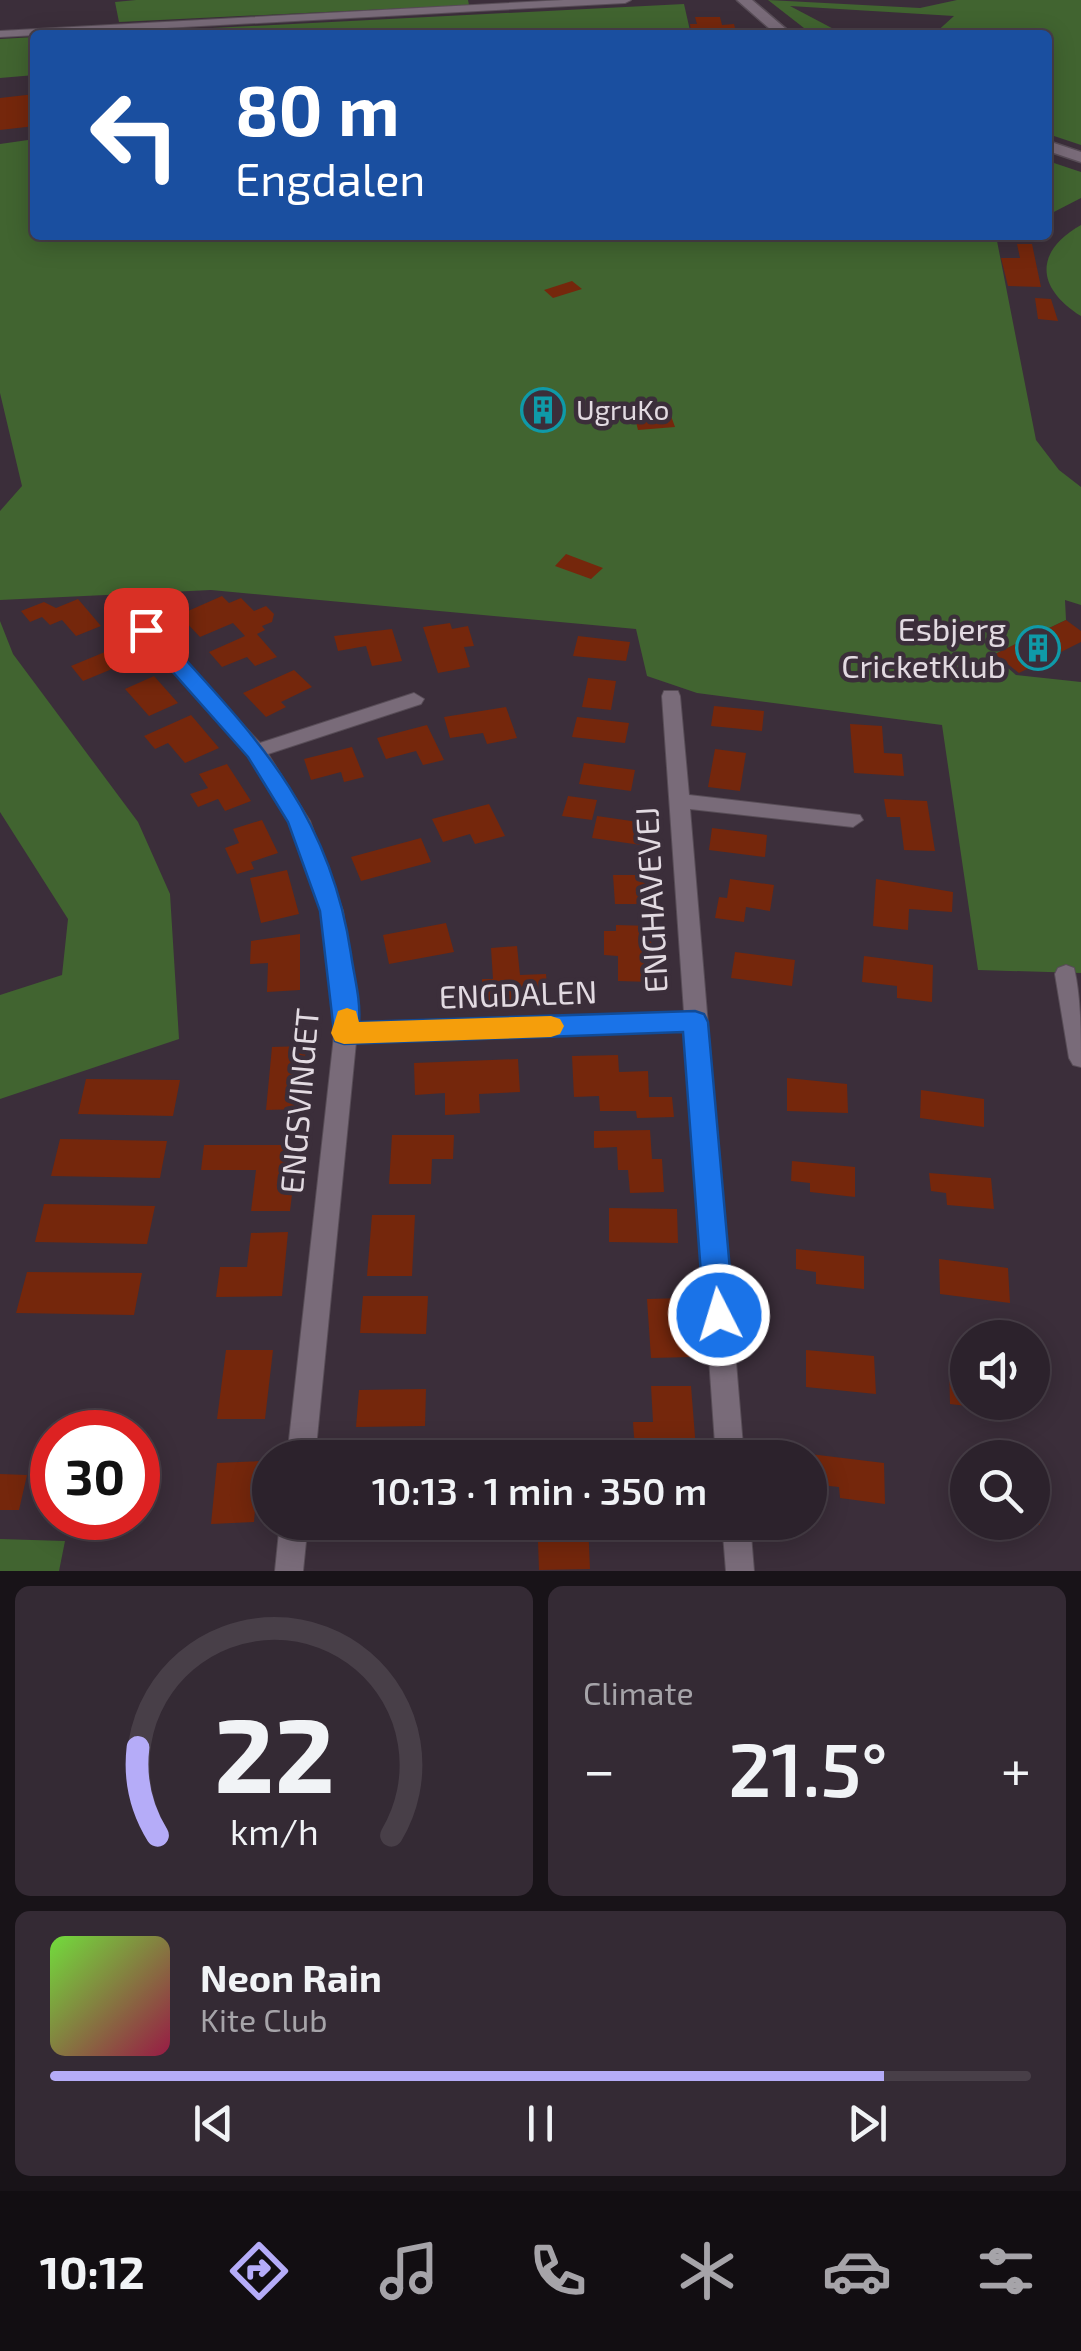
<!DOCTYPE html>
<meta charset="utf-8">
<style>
body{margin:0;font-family:"Exo 2",sans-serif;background:#342a34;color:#f1f3f6;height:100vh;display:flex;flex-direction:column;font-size:38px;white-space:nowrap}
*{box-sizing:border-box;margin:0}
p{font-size:32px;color:#a6a4a9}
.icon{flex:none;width:55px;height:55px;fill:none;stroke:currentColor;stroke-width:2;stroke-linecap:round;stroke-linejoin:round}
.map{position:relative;height:1571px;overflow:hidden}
.drawer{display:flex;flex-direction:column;gap:15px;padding:15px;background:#181318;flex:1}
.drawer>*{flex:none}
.guide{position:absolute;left:30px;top:30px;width:1022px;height:210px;border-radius:10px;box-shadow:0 5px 25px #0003,0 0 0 2px #483f48;background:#1a4fa0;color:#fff;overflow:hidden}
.controls{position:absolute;left:950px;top:1320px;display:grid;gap:20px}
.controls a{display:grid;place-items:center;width:100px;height:100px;border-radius:50%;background:#2c222c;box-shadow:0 5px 25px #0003,0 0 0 2px #483f48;font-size:50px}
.speed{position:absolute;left:30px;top:1410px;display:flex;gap:20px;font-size:50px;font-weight:700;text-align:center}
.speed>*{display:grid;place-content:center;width:130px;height:130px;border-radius:50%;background:#2c222c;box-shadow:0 5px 25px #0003,0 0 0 2px #483f48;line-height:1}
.speed .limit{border:15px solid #d22;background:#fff;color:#111}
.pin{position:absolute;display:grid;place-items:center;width:85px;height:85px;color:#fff;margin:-42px;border-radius:20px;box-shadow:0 5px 15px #0006}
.me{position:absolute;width:110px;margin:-55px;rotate:355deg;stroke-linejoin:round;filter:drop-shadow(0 0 8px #0008)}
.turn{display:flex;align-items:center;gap:35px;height:210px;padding:0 40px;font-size:45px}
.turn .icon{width:130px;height:130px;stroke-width:2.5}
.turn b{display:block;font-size:70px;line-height:85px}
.big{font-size:75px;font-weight:600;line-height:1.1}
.drawer .widget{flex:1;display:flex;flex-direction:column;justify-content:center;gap:15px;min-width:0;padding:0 35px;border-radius:15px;background:#342a34}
.drawer .dial{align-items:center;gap:0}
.dial svg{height:260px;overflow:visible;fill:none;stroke:#483f48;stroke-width:7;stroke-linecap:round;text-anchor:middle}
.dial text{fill:#f1f3f6;stroke:none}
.song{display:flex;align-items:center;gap:30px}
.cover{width:120px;height:120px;border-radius:15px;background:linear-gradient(135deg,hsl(100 70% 55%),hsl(340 70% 35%))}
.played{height:10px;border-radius:5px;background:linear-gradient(90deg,#b5acf8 85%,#483f48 85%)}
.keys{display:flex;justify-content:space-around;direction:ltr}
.heat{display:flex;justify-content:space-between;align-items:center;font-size:55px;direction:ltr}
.drawer .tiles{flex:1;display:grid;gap:15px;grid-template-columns:1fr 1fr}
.widget:last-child{grid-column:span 2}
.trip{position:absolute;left:252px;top:1440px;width:575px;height:100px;border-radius:50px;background:#2c222c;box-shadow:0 5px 25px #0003,0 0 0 2px #483f48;font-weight:600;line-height:100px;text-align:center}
.tabs{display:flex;height:160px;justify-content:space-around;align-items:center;background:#120e12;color:#a6a4a9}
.tabs .icon{width:70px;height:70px}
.tabs .on{color:#b5acf8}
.tabs b{font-size:45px;color:#f1f3f6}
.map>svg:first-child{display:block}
.green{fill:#416430}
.building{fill:#75270c}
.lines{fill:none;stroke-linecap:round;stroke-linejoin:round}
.minor-casing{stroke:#584d57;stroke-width:2}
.tertiary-casing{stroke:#584d57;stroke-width:3}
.minor{fill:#796b79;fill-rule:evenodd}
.tertiary{fill:#796b79;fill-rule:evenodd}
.route{fill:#1a73e8;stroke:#114b97;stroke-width:2.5}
.slow{fill:#f59e0b}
.labels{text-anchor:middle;stroke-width:9;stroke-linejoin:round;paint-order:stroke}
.far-poi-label{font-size:28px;fill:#e2dae1;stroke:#3b2e3a;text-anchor:start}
.poi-label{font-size:32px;fill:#e2dae1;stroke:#3b2e3a;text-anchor:end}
.street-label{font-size:32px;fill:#e2dae1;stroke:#3b2e3a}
</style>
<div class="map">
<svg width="1081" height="1571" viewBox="0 0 1081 1571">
<rect width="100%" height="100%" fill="#3b2e3a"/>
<path class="green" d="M136,0H468L469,5L119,22L115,2Z
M957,0H1081V145L1048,134V35H933L954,16L790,6L845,35H813L768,0L920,8Z
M684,4L691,35H75Z
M35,37V75L0,78V39Z
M35,139V235H1007L997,241L1036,440L1059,470L1081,487V605L1065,600L1066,620L993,655L1016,675L1081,682V973L978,970L942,725L697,693L647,676L636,629L211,590L0,600V511L22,486L0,393V144Z
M1048,161L1081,172V198L1048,215Z
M1081,225V316C1035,287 1035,251 1081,225Z
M0,621L13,654L138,822L170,894L179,1039L0,1099V995L62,975L68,919L0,812Z
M0,1539L65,1541L59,1571H0Z"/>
<path class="building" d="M695,17H720L722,25L734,24L736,32L699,35L691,32L690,24H697Z
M35,94V126L0,130V98Z
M1017,244H1032L1041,287L1008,286L1001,258H1020Z
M572,281L582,289L553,298L544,290Z
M1035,298L1051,299L1058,321L1038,319Z
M671,416L675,427L638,430L635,418Z
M566,554L603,568L591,579L555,566Z
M222,596L229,603L241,598L254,611L266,606L274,614L272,622L262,626L265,630L257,634L277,657L255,666L247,657L222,667L209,652L245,636L233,623L200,637L179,615Z
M78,599L101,626L76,636L62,620L50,625L42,617L30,622L21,611L44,602L56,608Z
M1066,620L1081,631V642L1019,673L995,654Z
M450,623L452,629L468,626L474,646L464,647L470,667L438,673L423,627Z
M392,629L402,661L372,666L366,646L338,651L334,636Z
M578,636L630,642L626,661L573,656Z
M117,647L129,662L83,681L71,666Z
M294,670L312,687L281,702L286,707L266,717L243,693Z
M154,676L178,703L149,716L125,689Z
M588,678L616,681L611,710L582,707Z
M714,706L764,711L762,731L711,726Z
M506,707L517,738L487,744L483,733L450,738L444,717Z
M191,715L219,748L185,763L168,743L155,749L144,736Z
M577,717L629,723L625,743L572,737Z
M850,724L882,726L884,753L902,754L904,776L854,773Z
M427,725L444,760L423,765L416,751L386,759L377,738Z
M352,747L364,777L344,782L341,772L311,780L304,759Z
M715,749L746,753L740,791L708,787Z
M584,763L635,770L631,791L579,784Z
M227,764L251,801L225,811L218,799L198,807L190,794L208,788L199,774Z
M568,796L597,800L592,820L562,816Z
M884,799L927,801L935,851L904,850L900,817H887Z
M489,804L505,836L475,844L470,834L443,842L432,819Z
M597,816L652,824L648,846L592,838Z
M262,820L278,853L251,862L254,869L237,874L225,848L239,843L233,829Z
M712,828L767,835L765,857L709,850Z
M421,838L431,862L361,881L351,857Z
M287,870L299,914L261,923L250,878Z
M613,875H645L646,887H657L659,904H615Z
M730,879L774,885L770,911L746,907L744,922L715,918L719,897L727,898Z
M876,879L953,892L952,912L909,909L908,930L873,926Z
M446,923L454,952L389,964L383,935Z
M616,925L651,926L652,982L618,981V956L604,955V931H616Z
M300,934V990L267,992L268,963L250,964L251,941Z
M517,946L520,975L546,974L548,998L483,1002L482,979H493L491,948Z
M735,952L795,960L792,986L731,978Z
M864,956L933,965L932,1002L897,998V986L862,982Z
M306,1046L301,1109L266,1110L272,1047Z
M618,1055L619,1072L648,1071L649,1097H672L674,1117L637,1118L636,1111H600L599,1096L574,1097L572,1056Z
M518,1059L520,1092L479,1094L480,1113L445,1115V1093L415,1095L414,1063Z
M787,1078L847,1084L848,1113L787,1111Z
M86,1079L180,1080L173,1116L78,1114Z
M921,1090L984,1099V1127L920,1118Z
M650,1130L652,1159H662L664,1192L630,1193L628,1170H618L617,1147L594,1148V1131Z
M392,1135H454L453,1159H432L431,1184H389Z
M60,1139L167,1141L160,1178L51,1176Z
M204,1145H298L290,1211H251L256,1170H201Z
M792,1161L855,1167V1197L810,1192V1183L791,1181Z
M929,1173L991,1178L994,1209L947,1205L946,1193L931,1191Z
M44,1204L155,1206L147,1244L35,1242Z
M609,1208L677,1209L678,1243L609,1242Z
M372,1215H415L412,1276H367Z
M288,1232L282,1296L216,1297L220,1267H247L251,1233Z
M796,1249L864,1256V1289L816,1284V1272L796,1269Z
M939,1259L1008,1268L1010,1303L940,1294Z
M27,1272L142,1273L134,1315L16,1313Z
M363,1296H428L426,1334L360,1333Z
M685,1298L691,1357L651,1358L647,1299Z
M226,1350H273L265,1419H217Z
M806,1350L874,1356L876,1394L806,1387Z
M949,1361L968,1364V1402H975V1407L950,1404Z
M651,1386H691L696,1449L635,1450L633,1422H653Z
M426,1389L425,1426L356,1427L359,1390Z
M810,1454L884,1463L885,1504L840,1498L839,1487L810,1484Z
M259,1461L254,1522L211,1524L217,1463Z
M959,1472L968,1473V1522H961Z
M0,1474L27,1475L19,1510H0Z
M1032,1481H1036L1040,1525L1032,1524Z
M372,1522H443V1533L371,1534Z
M557,1522H588L590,1569L539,1570L538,1542H558Z"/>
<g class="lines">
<g class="minor-casing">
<path id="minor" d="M564,0H631L625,3L0,37V31Z
M146,624L152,626L260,743L414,693L424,699L421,704L268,754L310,821L343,911L358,1023L684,1012L662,696L664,691H678L680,696L689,795L860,815L863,820L853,827L690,809L744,1458H716L686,1030L356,1042L315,1458H287L336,1018L321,911L290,822L249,756L140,634L137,630L140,626Z
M1066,965L1074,968C1081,997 1081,1036 1081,1067L1073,1065L1069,1058L1055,974L1058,968Z
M280,1522H308L303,1571H275Z
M722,1522H750L754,1571H726Z"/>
</g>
<g class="tertiary-casing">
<path id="tertiary" d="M737,0H752L793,35H777Z
M1048,141L1081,152V162L1048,151Z"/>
</g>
<use href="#minor" class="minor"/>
<use href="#tertiary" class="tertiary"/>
</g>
<path class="route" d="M146,623L154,625C249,730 329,805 351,954C354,976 361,1000 359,1022L695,1011L704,1014L708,1022L734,1315L729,1325L719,1329L708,1325L704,1315L683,1032L344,1044L335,1041L320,911L288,822L248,757L139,634L136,630L139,625Z"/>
<path class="slow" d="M347,1008L356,1011L359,1022L551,1016L560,1019L564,1026L560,1034L551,1037L344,1044L335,1041L331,1033L338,1011Z"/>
<defs>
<g id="building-ring" transform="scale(2.25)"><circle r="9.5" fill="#3b2e3a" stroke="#0f9aa8" stroke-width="1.5"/><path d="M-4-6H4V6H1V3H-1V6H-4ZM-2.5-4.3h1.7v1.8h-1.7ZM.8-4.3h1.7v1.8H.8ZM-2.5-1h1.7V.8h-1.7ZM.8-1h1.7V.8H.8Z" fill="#0f9aa8"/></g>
</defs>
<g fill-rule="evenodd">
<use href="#building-ring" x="543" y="410"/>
<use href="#building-ring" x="1038" y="648"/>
</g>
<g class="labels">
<g class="far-poi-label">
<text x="576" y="420">UgruKo</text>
</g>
<g class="poi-label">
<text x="1006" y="641">Esbjerg<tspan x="1006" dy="37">CricketKlub</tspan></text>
</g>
<g class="street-label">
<text transform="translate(652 900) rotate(-93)" y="11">ENGHAVEVEJ</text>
<text transform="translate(518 995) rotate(-2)" y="11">ENGDALEN</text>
<text transform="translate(300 1101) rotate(-85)" y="11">ENGSVINGET</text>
</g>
</g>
</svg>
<div class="controls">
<a><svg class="icon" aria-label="sound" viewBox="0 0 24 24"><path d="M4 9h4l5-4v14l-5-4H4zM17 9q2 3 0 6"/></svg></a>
<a><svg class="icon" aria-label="search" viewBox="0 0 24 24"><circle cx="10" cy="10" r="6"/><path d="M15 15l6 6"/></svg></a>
</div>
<div class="speed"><div class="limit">30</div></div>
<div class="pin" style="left:146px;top:630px;background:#d93025"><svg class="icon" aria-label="arrive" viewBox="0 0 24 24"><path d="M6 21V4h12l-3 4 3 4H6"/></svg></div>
<svg class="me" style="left:719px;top:1315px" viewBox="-20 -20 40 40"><circle r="17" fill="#1a73e8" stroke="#fff" stroke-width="3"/><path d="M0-11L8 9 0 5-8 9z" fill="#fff"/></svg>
<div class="trip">10:13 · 1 min · 350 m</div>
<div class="guide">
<div class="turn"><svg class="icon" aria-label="left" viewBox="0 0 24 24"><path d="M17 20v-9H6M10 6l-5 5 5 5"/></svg><div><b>80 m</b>Engdalen</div></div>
</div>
</div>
<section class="drawer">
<div class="tiles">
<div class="widget dial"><svg viewBox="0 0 100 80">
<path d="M14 69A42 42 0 1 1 86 69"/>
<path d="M14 69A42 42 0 0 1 8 42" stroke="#b5acf8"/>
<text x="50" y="56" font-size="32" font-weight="700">22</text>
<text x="50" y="72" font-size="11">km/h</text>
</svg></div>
<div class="widget"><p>Climate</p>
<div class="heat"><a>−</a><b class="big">21.5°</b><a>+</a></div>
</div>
<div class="widget">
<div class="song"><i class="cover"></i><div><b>Neon Rain</b><p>Kite Club</p></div></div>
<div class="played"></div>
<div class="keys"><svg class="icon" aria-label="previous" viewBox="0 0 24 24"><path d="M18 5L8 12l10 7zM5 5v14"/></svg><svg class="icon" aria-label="pause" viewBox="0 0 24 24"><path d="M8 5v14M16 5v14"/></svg><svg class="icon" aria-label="next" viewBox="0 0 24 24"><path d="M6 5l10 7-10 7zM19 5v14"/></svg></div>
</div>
</div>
</section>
<nav class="tabs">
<b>10:12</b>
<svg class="icon on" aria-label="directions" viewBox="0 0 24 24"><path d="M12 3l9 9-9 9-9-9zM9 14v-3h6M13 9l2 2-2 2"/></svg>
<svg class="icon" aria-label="music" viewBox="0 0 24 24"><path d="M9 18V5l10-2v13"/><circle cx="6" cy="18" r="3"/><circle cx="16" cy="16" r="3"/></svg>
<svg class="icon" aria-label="phone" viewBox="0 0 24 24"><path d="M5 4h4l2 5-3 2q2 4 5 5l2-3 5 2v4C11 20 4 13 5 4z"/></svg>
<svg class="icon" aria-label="climate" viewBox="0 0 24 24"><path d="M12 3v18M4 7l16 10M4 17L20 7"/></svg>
<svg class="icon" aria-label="car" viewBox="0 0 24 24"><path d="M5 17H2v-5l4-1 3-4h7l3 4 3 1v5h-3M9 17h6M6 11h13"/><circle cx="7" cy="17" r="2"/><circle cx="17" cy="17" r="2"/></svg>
<svg class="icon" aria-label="filters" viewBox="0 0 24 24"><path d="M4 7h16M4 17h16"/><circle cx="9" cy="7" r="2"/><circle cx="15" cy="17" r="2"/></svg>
</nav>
